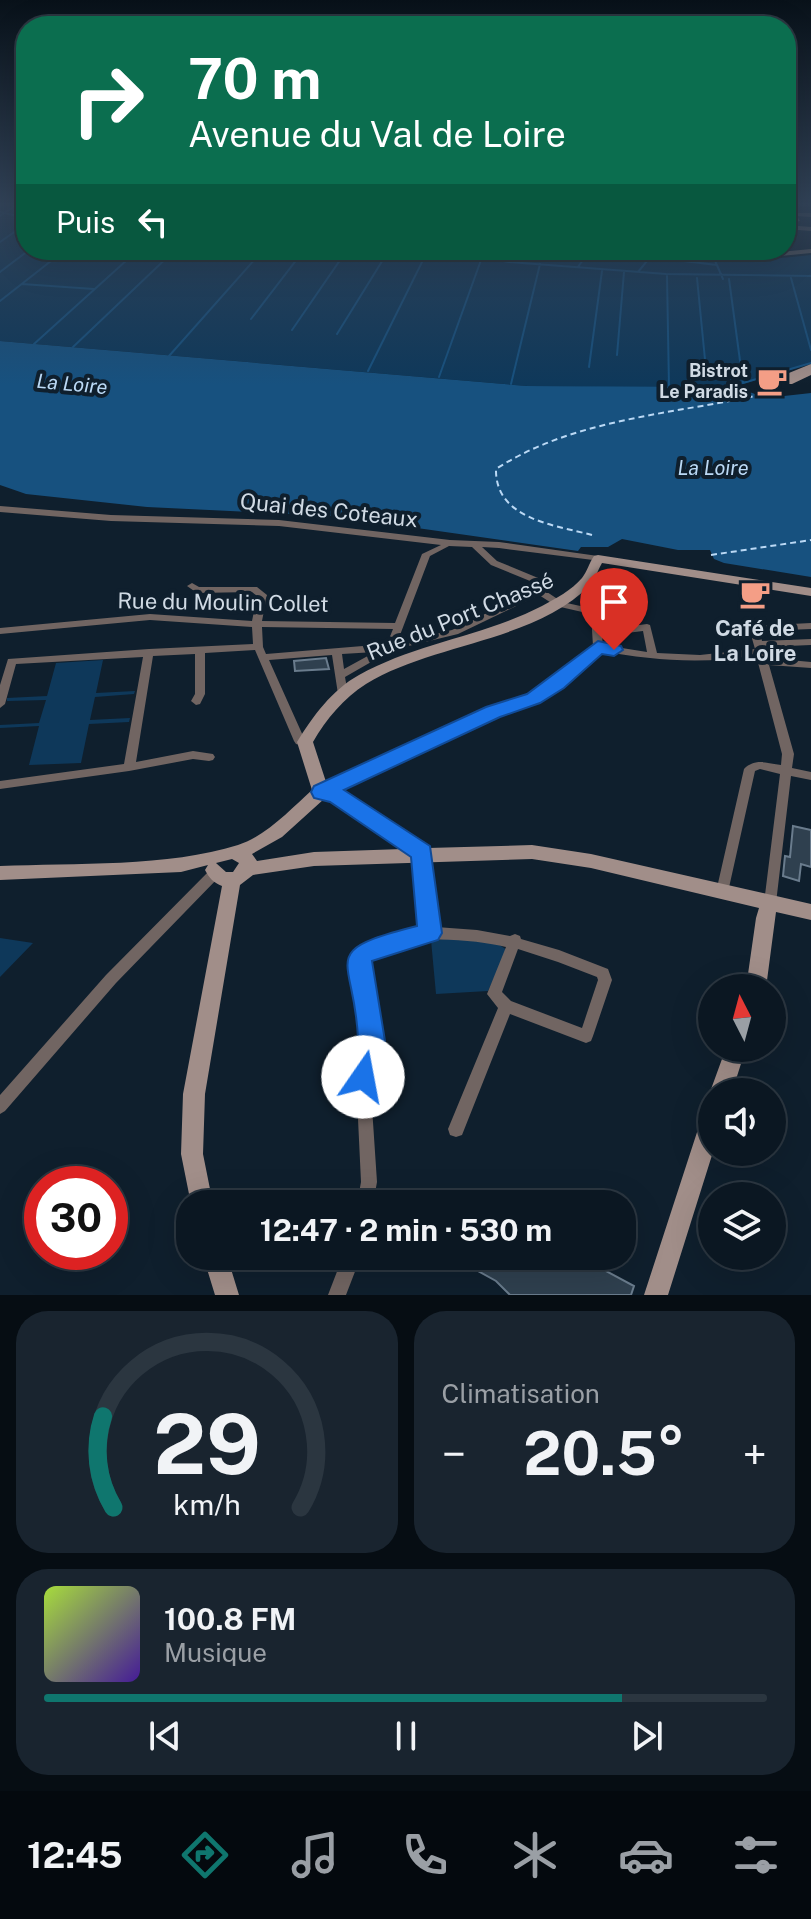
<!DOCTYPE html>
<html lang="fr">
<meta charset="utf-8">
<style>
body{margin:0;font-family:"Public Sans",sans-serif;background:#19242f;color:#f1f3f6;height:100vh;display:flex;flex-direction:column;font-size:30px;white-space:nowrap}
*{box-sizing:border-box;margin:0}
p{font-size:26px;color:#9a9fa5}
.icon{flex:none;width:44px;height:44px;fill:none;stroke:currentColor;stroke-width:2;stroke-linecap:round;stroke-linejoin:round}
.map{position:relative;height:1295px;overflow:hidden}
.panel{display:flex;flex-direction:column;gap:16px;padding:16px;background:#060d13;flex:1}
.panel>*{flex:none}
.guide{position:absolute;left:16px;top:16px;width:780px;height:244px;border-radius:32px;box-shadow:0 8px 32px #0002,0 0 0 2px #2b3640;background:#0b6e4f;color:#fff;overflow:hidden}
.needle{width:52px;rotate:354deg}
.fabs{position:absolute;left:698px;top:974px;display:grid;gap:16px}
.fabs a{display:grid;place-items:center;width:88px;height:88px;border-radius:50%;background:#0b1722;box-shadow:0 8px 32px #0002,0 0 0 2px #2b3640;font-size:40px}
.speed{position:absolute;left:24px;top:1166px;display:flex;gap:16px;font-size:40px;font-weight:700;text-align:center}
.speed>*{display:grid;place-content:center;width:104px;height:104px;border-radius:50%;background:#0b1722;box-shadow:0 8px 32px #0002,0 0 0 2px #2b3640;line-height:1}
.speed .limit{border:12px solid #d22;background:#fff;color:#111}
.pin{position:absolute;display:grid;place-items:center;width:68px;height:68px;color:#fff;margin:-82px -34px;border-radius:50% 50% 50% 0;rotate:-45deg;box-shadow:0 0 8px #0007}
.pin .icon{rotate:45deg}
.me{position:absolute;width:88px;margin:-44px;rotate:12deg;stroke-linejoin:round;filter:drop-shadow(0 0 6px #0008)}
.turn{display:flex;align-items:center;gap:28px;height:168px;padding:0 40px;font-size:36px}
.turn .icon{width:104px;height:104px;stroke-width:2.5}
.turn b{display:block;font-size:56px;line-height:68px}
.then{display:flex;align-items:center;height:76px;padding:0 40px;background:#0003;gap:16px;font-size:30px}
.big{font-size:60px;font-weight:700;line-height:1.1}
.panel .tile{flex:1;display:flex;flex-direction:column;justify-content:center;gap:12px;min-width:0;padding:0 28px;border-radius:32px;background:#19242f}
.panel .dial{align-items:center;gap:0}
.dial svg{height:208px;overflow:visible;fill:none;stroke:#2b3640;stroke-width:7;stroke-linecap:round;text-anchor:middle}
.dial text{fill:#f1f3f6;stroke:none}
.song{display:flex;align-items:center;gap:24px}
.cover{width:96px;height:96px;border-radius:12px;background:linear-gradient(135deg,hsl(80 70% 55%),hsl(260 70% 35%))}
.played{height:8px;border-radius:4px;background:linear-gradient(90deg,#0f766e 80%,#2b3640 80%)}
.keys{display:flex;justify-content:space-around;direction:ltr}
.heat{display:flex;justify-content:space-between;align-items:center;font-size:44px;direction:ltr}
.panel .tiles{flex:1;display:grid;gap:16px;grid-template-columns:1fr 1fr}
.tile:last-child{grid-column:span 2}
.trip{position:absolute;left:176px;top:1190px;width:460px;height:80px;border-radius:32px;background:#0b1722;box-shadow:0 8px 32px #0002,0 0 0 2px #2b3640;font-weight:700;line-height:80px;text-align:center}
.tabs{display:flex;height:128px;justify-content:space-around;align-items:center;background:#04090e;color:#9a9fa5}
.tabs .icon{width:56px;height:56px}
.tabs .selected{color:#0f766e}
.tabs b{font-size:36px;color:#f1f3f6}
.map>svg:first-child{display:block}
.green{fill:#0e385a}
.water{fill:#17517f}
.lines{fill:none;stroke-linecap:round;stroke-linejoin:round}
.stream{stroke:#17517f;stroke-width:2}
.ferry{stroke:#bbd9f5;stroke-width:2;stroke-dasharray:6 4;stroke-linecap:butt}
.building{fill:#2f404f;stroke:#6a7c8d;stroke-width:2}
.street{fill:#716562;fill-rule:evenodd}
.secondary{fill:#a18e89;fill-rule:evenodd}
.route{fill:#1a73e8;stroke:#114b97;stroke-width:2}
.labels{text-anchor:middle;stroke-width:8;stroke-linejoin:round;paint-order:stroke}
.far-poi-label{font-size:18px;font-weight:bold;fill:#d0dae4;stroke:#0f1f2d;text-anchor:end}
.far-water-label{font-size:20px;font-style:italic;fill:#bbd9f5;stroke:#0f1f2d}
.street-label{font-size:22px;fill:#d0dae4;stroke:#0f1f2d}
.poi-label{font-size:22px;font-weight:bold;fill:#d0dae4;stroke:#0f1f2d}
</style>
<div class="map">
<svg width="811" height="1295" viewBox="0 0 811 1295">
<rect width="100%" height="100%" fill="#0f1f2d"/>
<path class="green" d="M0,203H26V250H695L722,257L719,260L753,261L811,255V364L743,384L741,389L527,386L0,341Z
M103,660L96,693L135,691L134,694L95,697L90,720L130,718L129,722L89,724L81,763L29,765L39,726L0,728V725L39,723L46,700L7,701V698L47,696L56,663Z
M0,938L33,943L0,977Z
M456,938L495,942L507,950L488,991L436,994L431,940Z"/>
<path class="water" d="M0,341L527,386L710,387L741,389L766,398L811,393V577L724,563L714,559L710,550H678L622,539L608,547H581L578,551L333,516L147,507L26,494L0,485Z"/>
<g class="lines">
<path class="stream" d="M0,212L26,218
M0,216L19,203
M0,242L26,224
M440,250L509,262L666,274L811,276
M713,256L723,279
M650,257L717,265
M578,267L590,250
M0,272L29,250
M638,272L656,250
M667,276L669,387
M697,278L707,380
M791,278L811,350
M729,279L743,383L811,363
M22,284L94,289
M0,301L65,250
M251,319L304,250
M292,330L347,250
M337,334L389,250
M34,344L138,250
M73,347L175,250
M617,355L624,272
M169,356L263,250
M589,367L602,271
M368,371L428,250
M439,377L481,260
M511,384L540,264"/>
<path class="ferry" d="M592,535C554,525 495,519 496,469C571,420 670,414 755,396
M711,555L811,540"/>
</g>
<path class="building" d="M326,658L329,669L295,671L294,661Z
M793,826L811,830V867L801,864L799,881L783,876L785,856L790,857Z
M451,1256H578L634,1286L631,1295H510L496,1281Z"/>
<g class="lines">
<path class="street" d="M789,206H798V208H794L796,213H811V217L797,216L800,221L795,222Z
M786,225L811,227V231L786,229Z
M811,249V253L730,261L696,250H705L730,257Z
M0,506L111,515L279,520L450,540L499,542L598,556L601,557L602,559L601,561L499,548L482,547L497,561L543,580L545,582L544,590L562,602L599,610L602,630L647,624L650,625L657,653L700,655L755,649L749,628L751,626L811,623V629L760,631L762,641L811,639V645L764,647L767,651L766,653L767,658L811,662V668L769,665L794,754L792,768L811,772V780L791,776L776,903L775,907L770,908L765,907L764,903L780,774L760,769L755,771L728,892L727,896L722,897L717,896L716,892L744,769C755,758 767,763 781,765L782,754L756,655C702,665 653,660 600,651L561,686L537,702L497,715L325,795L321,796L317,795L315,792L317,789L489,709L529,696L553,682L593,646L591,614L556,606L539,595L458,634L392,650L345,677L348,694L343,698L338,694L332,655L269,660L304,738L309,739L311,742L309,745L305,746L296,744L294,741L255,650L205,653V694L200,704L196,705L191,701L195,694V654L153,656L136,762L193,751L213,754L215,757L213,760L209,761L193,759L129,771L0,789V781L124,764L143,657L16,664L5,704L0,708V685L8,659L149,649L253,644L252,627L150,620L0,634V628L150,614L252,621L257,596L252,592L197,593L187,586L192,583L199,587H257L267,595L262,621L395,623L422,554L441,545L279,526L111,521L0,512ZM449,546L472,547L491,565L535,583L534,590L452,630L397,643L430,556ZM262,627L393,629L387,644L266,654L263,647ZM643,631L647,652L603,645L602,636ZM375,652L344,669L342,654Z
M422,848L426,850L428,853L436,927L477,930L510,936L515,934L520,936L521,939L559,950L608,969L612,980L593,1036L591,1041L586,1043L510,1014L462,1135L456,1137L450,1135L448,1129L498,1008L487,994L506,947C470,939 389,930 366,964L379,1041L370,1077L377,1182L373,1204H357L361,1182L356,1077L365,1041L352,963L359,951L375,941L390,935L423,929L416,853L418,850ZM518,949L558,962L597,977L598,980L582,1028L511,1001L502,992Z
M215,868L219,869L221,873L219,877L116,983L5,1111L0,1114V1095L106,975L211,869Z
M343,1256H361L346,1295H328Z"/>
<path class="secondary" d="M811,364V375L792,384H786L779,377Z
M598,555L811,588V596L602,563C598,570 595,579 590,585C535,642 432,643 366,684C344,698 326,719 313,742L328,788L342,792L428,848L532,845L591,854L811,904V920L776,912L766,988H746L756,918L759,908L591,868L532,859L314,866L253,875L240,885L205,1094L203,1154L213,1204H191L181,1154L183,1094L222,886C214,883 209,878 205,870L208,865L181,872L0,880V866C74,863 169,867 238,845C265,837 292,808 312,790L297,742C313,716 332,690 359,675C416,643 484,636 542,606C555,599 572,590 582,578C587,572 589,563 594,556ZM324,799L331,801L403,849L314,852L257,861L252,854L282,837ZM232,859L239,863L233,872H226L216,863Z
M726,1048H746L732,1092H712V1096L710,1092Z
M712,1109L713,1152L668,1295H644L701,1120L704,1112Z
M203,1256H227L239,1295H215Z"/>
</g>
<linearGradient id="sky" x2="0" y2="1"><stop stop-color="#081119"/><stop offset="0.53" stop-color="#314257"/><stop offset="1" stop-color="#314257" stop-opacity="0"/></linearGradient>
<rect width="811" height="385" fill="url(#sky)"/>
<path class="route" d="M598,641L621,646L623,650L614,656L602,654L564,688L540,703L500,717L344,790L430,846L442,933L438,940L372,961L385,1041L373,1087L363,1090L354,1087C346,1070 359,1056 358,1039C355,956 314,952 417,926L411,857L330,802L314,798L311,792L314,786L486,707L527,694Z"/>
<defs>
<g id="cafe-bare" transform="scale(2.4)"><path d="M-5.5-4.5H6V0H3Q3 3.5 0 3.5H-2.5Q-5.5 3.5-5.5 0ZM3-3.2v2h1.7v-2ZM-6 4.5H4V6H-6Z" fill="#f49e86" stroke="#0f1f2d" stroke-width="2.5" paint-order="stroke"/></g>
</defs>
<g fill-rule="evenodd">
<use href="#cafe-bare" x="772" y="381"/>
<use href="#cafe-bare" x="755" y="594"/>
</g>
<g class="labels">
<g class="far-poi-label">
<text x="748" y="377">Bistrot<tspan x="748" dy="21">Le Paradis</tspan></text>
</g>
<g class="far-water-label">
<text transform="translate(72 384) rotate(5)" y="7">La Loire</text>
<text x="713" y="475">La Loire</text>
</g>
<g class="street-label">
<text transform="translate(329 510) rotate(6)" y="8">Quai des Coteaux</text>
<text transform="translate(223 602) rotate(1)" y="8">Rue du Moulin Collet</text>
<text transform="translate(460 616) rotate(-22)" y="8">Rue du Port Chassé</text>
</g>
<g class="poi-label">
<text x="755" y="636">Café de<tspan x="755" dy="25">La Loire</tspan></text>
</g>
</g>
</svg>
<div class="fabs">
<a><svg class="needle" viewBox="-14 -14 28 28"><path d="M0-13l5 13h-10z" fill="#e53935"/><path d="M0 13l5-13h-10z" fill="#9a9fa5"/></svg></a>
<a><svg class="icon" aria-label="sound" viewBox="0 0 24 24"><path d="M4 9h4l5-4v14l-5-4H4zM17 9q2 3 0 6"/></svg></a>
<a><svg class="icon" aria-label="layers" viewBox="0 0 24 24"><path d="M12 4l9 5-9 5-9-5zM3 14l9 5 9-5"/></svg></a>
</div>
<div class="speed"><div class="limit">30</div></div>
<div class="pin" style="left:614px;top:650px;background:#d93025"><svg class="icon" aria-label="arrive" viewBox="0 0 24 24"><path d="M6 21V4h12l-3 4 3 4H6"/></svg></div>
<svg class="me" style="left:363px;top:1077px" viewBox="-20 -20 40 40"><circle r="19" fill="#fff"/><path d="M0-13L10 11 0 6-10 11z" fill="#1a73e8"/></svg>
<div class="trip">12:47 · 2 min · 530 m</div>
<div class="guide">
<div class="turn"><svg class="icon" aria-label="right" viewBox="0 0 24 24"><path d="M7 20v-9h11M14 6l5 5-5 5"/></svg><div><b>70 m</b>Avenue du Val de Loire</div></div>
<div class="then">Puis<svg class="icon" aria-label="left" viewBox="0 0 24 24"><path d="M17 20v-9H6M10 6l-5 5 5 5"/></svg></div>
</div>
</div>
<section class="panel">
<div class="tiles">
<div class="tile dial"><svg viewBox="0 0 100 80">
<path d="M14 69A42 42 0 1 1 86 69"/>
<path d="M14 69A42 42 0 0 1 10 34" stroke="#0f766e"/>
<text x="50" y="56" font-size="32" font-weight="700">29</text>
<text x="50" y="72" font-size="11">km/h</text>
</svg></div>
<div class="tile"><p>Climatisation</p>
<div class="heat"><a>−</a><b class="big">20.5°</b><a>+</a></div>
</div>
<div class="tile">
<div class="song"><i class="cover"></i><div><b>100.8 FM</b><p>Musique</p></div></div>
<div class="played"></div>
<div class="keys"><svg class="icon" aria-label="previous" viewBox="0 0 24 24"><path d="M18 5L8 12l10 7zM5 5v14"/></svg><svg class="icon" aria-label="pause" viewBox="0 0 24 24"><path d="M8 5v14M16 5v14"/></svg><svg class="icon" aria-label="next" viewBox="0 0 24 24"><path d="M6 5l10 7-10 7zM19 5v14"/></svg></div>
</div>
</div>
</section>
<nav class="tabs">
<b>12:45</b>
<svg class="icon selected" aria-label="directions" viewBox="0 0 24 24"><path d="M12 3l9 9-9 9-9-9zM9 14v-3h6M13 9l2 2-2 2"/></svg>
<svg class="icon" aria-label="music" viewBox="0 0 24 24"><path d="M9 18V5l10-2v13"/><circle cx="6" cy="18" r="3"/><circle cx="16" cy="16" r="3"/></svg>
<svg class="icon" aria-label="phone" viewBox="0 0 24 24"><path d="M5 4h4l2 5-3 2q2 4 5 5l2-3 5 2v4C11 20 4 13 5 4z"/></svg>
<svg class="icon" aria-label="climate" viewBox="0 0 24 24"><path d="M12 3v18M4 7l16 10M4 17L20 7"/></svg>
<svg class="icon" aria-label="car" viewBox="0 0 24 24"><path d="M5 17H2v-5l4-1 3-4h7l3 4 3 1v5h-3M9 17h6M6 11h13"/><circle cx="7" cy="17" r="2"/><circle cx="17" cy="17" r="2"/></svg>
<svg class="icon" aria-label="filters" viewBox="0 0 24 24"><path d="M4 7h16M4 17h16"/><circle cx="9" cy="7" r="2"/><circle cx="15" cy="17" r="2"/></svg>
</nav>
